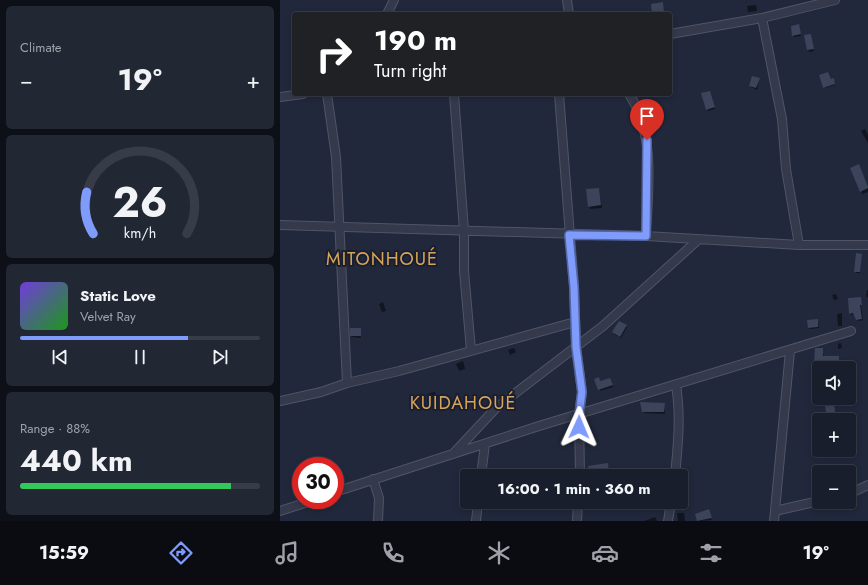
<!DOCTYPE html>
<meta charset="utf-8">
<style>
body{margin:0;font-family:Jost,sans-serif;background:#222734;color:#f1f3f6;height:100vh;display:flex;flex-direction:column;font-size:15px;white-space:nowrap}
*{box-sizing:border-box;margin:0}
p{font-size:13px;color:#9fa2a9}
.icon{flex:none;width:22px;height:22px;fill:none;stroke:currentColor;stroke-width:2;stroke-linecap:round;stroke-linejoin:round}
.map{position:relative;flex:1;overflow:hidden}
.details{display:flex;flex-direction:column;gap:6px;padding:6px;background:#0e1018;width:280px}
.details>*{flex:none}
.top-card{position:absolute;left:12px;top:12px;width:380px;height:84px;border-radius:4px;box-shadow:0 2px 6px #0003,0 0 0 1px #373c48;background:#202124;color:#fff;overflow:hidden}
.controls{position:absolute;left:532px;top:361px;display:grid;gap:8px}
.controls a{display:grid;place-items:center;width:44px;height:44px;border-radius:4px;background:#191e2c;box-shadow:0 2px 6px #0003,0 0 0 1px #373c48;font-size:20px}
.speed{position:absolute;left:12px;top:457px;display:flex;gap:8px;font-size:20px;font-weight:700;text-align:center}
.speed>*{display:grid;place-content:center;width:52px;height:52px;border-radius:50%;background:#191e2c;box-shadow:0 2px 6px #0003,0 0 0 1px #373c48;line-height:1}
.speed .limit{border:6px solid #d22;background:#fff;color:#111}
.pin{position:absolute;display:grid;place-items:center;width:34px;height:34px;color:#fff;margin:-41px -17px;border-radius:50% 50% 50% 0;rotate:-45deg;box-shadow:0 0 4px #0007}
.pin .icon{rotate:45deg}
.me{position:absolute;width:44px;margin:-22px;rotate:1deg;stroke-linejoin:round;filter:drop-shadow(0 0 3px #0008)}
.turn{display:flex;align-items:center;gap:14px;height:84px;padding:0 16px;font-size:18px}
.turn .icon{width:52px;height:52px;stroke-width:2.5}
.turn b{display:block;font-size:28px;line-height:34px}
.big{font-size:30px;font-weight:700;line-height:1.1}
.details .widget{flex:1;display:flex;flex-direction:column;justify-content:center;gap:6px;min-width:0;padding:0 14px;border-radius:6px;background:#222734}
.details .dial{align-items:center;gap:0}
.dial svg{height:104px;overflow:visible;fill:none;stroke:#373c48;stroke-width:7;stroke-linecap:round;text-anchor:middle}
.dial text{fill:#f1f3f6;stroke:none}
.song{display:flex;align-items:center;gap:12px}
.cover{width:48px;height:48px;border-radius:6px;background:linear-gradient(135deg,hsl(260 70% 55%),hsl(120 70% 35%))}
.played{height:4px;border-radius:2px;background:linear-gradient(90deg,#7f9cfc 70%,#373c48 70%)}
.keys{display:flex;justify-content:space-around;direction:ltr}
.heat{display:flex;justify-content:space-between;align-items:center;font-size:22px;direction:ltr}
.charge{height:6px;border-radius:3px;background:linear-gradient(90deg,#34c759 88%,#373c48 0)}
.trip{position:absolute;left:180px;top:469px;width:228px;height:40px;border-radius:4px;background:#191e2c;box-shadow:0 2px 6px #0003,0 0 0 1px #373c48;font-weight:700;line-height:40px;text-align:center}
.dock{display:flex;height:64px;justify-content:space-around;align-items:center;background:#0a0c12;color:#9fa2a9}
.dock .icon{width:28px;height:28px}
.dock .on{color:#7f9cfc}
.dock b{font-size:18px;color:#f1f3f6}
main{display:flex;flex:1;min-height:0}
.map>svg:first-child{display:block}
.shadow{fill:#0007}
.building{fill:#3c445b}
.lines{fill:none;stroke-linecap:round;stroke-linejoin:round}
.minor-casing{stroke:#4f5566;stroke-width:10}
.minor{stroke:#343a4b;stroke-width:8}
.route-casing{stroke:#5365a4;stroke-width:10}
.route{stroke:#7f9cfc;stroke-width:7}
.labels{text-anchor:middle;stroke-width:4;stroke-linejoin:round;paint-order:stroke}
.quarter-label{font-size:18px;letter-spacing:1px;fill:#d8a459;stroke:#1a1f30}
</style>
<main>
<section class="details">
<div class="widget"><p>Climate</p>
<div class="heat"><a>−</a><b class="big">19°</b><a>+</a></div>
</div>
<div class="widget dial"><svg viewBox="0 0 100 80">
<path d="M14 69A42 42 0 1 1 86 69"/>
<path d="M14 69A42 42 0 0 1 9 37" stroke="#7f9cfc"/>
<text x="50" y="56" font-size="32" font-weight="700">26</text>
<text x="50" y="72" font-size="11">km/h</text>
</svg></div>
<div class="widget">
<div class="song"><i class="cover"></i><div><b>Static Love</b><p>Velvet Ray</p></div></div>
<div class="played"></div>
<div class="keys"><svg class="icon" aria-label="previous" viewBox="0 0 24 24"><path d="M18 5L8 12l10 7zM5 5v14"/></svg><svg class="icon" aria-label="pause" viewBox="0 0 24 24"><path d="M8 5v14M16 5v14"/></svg><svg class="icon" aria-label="next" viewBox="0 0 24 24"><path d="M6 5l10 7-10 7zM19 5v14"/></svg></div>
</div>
<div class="widget"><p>Range · 88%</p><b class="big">440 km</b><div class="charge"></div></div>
</section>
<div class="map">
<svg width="588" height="521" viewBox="0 0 588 521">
<rect width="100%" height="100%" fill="#21283b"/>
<path class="shadow" d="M476,5L477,11L468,12L467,6Z
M519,27L521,36L514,37L513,35Z
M531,35L534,51L529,52L525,36Z
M479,79L477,90L471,87L470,86Z
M550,80L554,81L555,85L545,88Z
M430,92L435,109L428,111L427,109Z
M585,129L588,135V143L581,131Z
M588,188V192L582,194L581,191Z
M319,189L322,208L310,209L309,206Z
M581,254L580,273H576L575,271Z
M587,290H588V298L586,296Z
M556,294L558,299L554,300L552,295Z
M580,298L583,320L578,321L574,314L571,315L570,314L569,299Z
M103,302L106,311L102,312L99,304Z
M562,313V326H558L557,314Z
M538,321L539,328L530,329L529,328Z
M346,326L347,327L341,338L334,334V332Z
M80,329L81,338L72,337L71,336Z
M561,343L562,348L558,349V344Z
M234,348L236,352L230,355L228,350Z
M542,349L544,357H558L560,368H551V364H536L535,363Z
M183,361L185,369L179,371L176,364Z
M331,381L333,387L320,391V382Z
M155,392L157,399L150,401L147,394Z
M569,395L573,405L570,406L566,398H569Z
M384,404L385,414L364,413L362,411Z
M328,464L329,473L311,476L310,474Z
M377,472L379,476H371Z
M429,512L432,520L418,521L416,515Z
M397,513H404L405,521H398Z
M375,517L377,521H364Z"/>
<path class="building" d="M383,2L384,14H372L371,4Z
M519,24L521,34L512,36L511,26Z
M531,34L534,49L527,50L524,35Z
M548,72L551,79L554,78L555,84L543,88L539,75Z
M472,76L480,78L476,88L469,86Z
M430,91L435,107L426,110L421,93Z
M579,164L588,187V188L580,192L570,168Z
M319,188L321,205L308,207L306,189Z
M576,253L582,254L580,272H574Z
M581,297L582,305H580L582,319L576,320L573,313L569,314L568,298Z
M538,319V327L528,328L527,320Z
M339,321L347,325L340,337L332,332Z
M70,328H81V336H70Z
M535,348H543V356H559V368H550V362L534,363Z
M319,377L320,381L330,378L333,385L318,390L314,379Z
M360,402L385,403L384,412H362Z
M554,403L556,420H547L545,405Z
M328,463L329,471L309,474L308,466Z
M429,509L432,518L417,521L415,514Z"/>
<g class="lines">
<g class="minor-casing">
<path id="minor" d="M287,0L289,14
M107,14L114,0
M482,18L502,119L506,169L519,245
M390,34L482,18L555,0
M47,94L56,157L67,383
M174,94L184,231V271L191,350
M279,94L294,287L296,347L302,392L299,415L300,476
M349,94C376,135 368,190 366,236
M0,97L23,94
M0,225L366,236L519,245H588
M0,401L41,392L67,383L119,371L295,322
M173,454L216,408L323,326L419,239
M201,476L205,444
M395,476C398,445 401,416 396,385
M93,479L99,498L98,521
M55,492L259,426L571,331
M569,494L588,485
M0,511L34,500
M495,511L539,501
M196,521L198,502
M297,521L298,502
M388,521L391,502
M494,521L510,351"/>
</g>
<use href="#minor" class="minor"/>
</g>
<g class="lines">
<g class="route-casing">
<path id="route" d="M299,427V415L302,392L296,347L294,287L289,235L366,236L367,140"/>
</g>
<use href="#route" class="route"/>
</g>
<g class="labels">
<g class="quarter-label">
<text x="102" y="265">MITONHOUÉ</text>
<text x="183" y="409">KUIDAHOUÉ</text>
</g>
</g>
</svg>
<div class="controls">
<a><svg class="icon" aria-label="sound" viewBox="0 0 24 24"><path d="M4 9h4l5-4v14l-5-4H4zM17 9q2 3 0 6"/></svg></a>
<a>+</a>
<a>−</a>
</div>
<div class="speed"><div class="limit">30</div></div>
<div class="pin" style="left:367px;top:140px;background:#d93025"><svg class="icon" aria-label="arrive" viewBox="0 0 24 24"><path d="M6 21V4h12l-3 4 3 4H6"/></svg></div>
<svg class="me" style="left:299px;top:427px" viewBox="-20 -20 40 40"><path d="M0-17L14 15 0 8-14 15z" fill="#7f9cfc" stroke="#fff" stroke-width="4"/></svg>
<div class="trip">16:00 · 1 min · 360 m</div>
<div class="top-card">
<div class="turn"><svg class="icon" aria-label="right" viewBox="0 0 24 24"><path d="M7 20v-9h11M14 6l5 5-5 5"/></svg><div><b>190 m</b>Turn right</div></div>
</div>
</div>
</main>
<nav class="dock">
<b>15:59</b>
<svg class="icon on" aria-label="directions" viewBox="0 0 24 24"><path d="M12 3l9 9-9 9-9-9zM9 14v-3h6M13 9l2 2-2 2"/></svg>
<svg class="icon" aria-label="music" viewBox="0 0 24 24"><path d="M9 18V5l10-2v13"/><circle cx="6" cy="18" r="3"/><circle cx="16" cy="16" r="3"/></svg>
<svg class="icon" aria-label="phone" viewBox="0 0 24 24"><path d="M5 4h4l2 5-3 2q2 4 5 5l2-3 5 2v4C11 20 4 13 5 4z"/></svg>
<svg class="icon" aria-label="climate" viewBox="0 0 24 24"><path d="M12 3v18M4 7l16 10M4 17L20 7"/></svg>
<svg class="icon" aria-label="car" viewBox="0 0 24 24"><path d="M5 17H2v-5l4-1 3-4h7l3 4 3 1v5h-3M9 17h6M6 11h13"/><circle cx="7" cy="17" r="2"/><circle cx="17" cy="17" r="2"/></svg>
<svg class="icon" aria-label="filters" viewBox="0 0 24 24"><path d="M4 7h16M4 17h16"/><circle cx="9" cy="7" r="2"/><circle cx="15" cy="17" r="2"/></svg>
<b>19°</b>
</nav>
